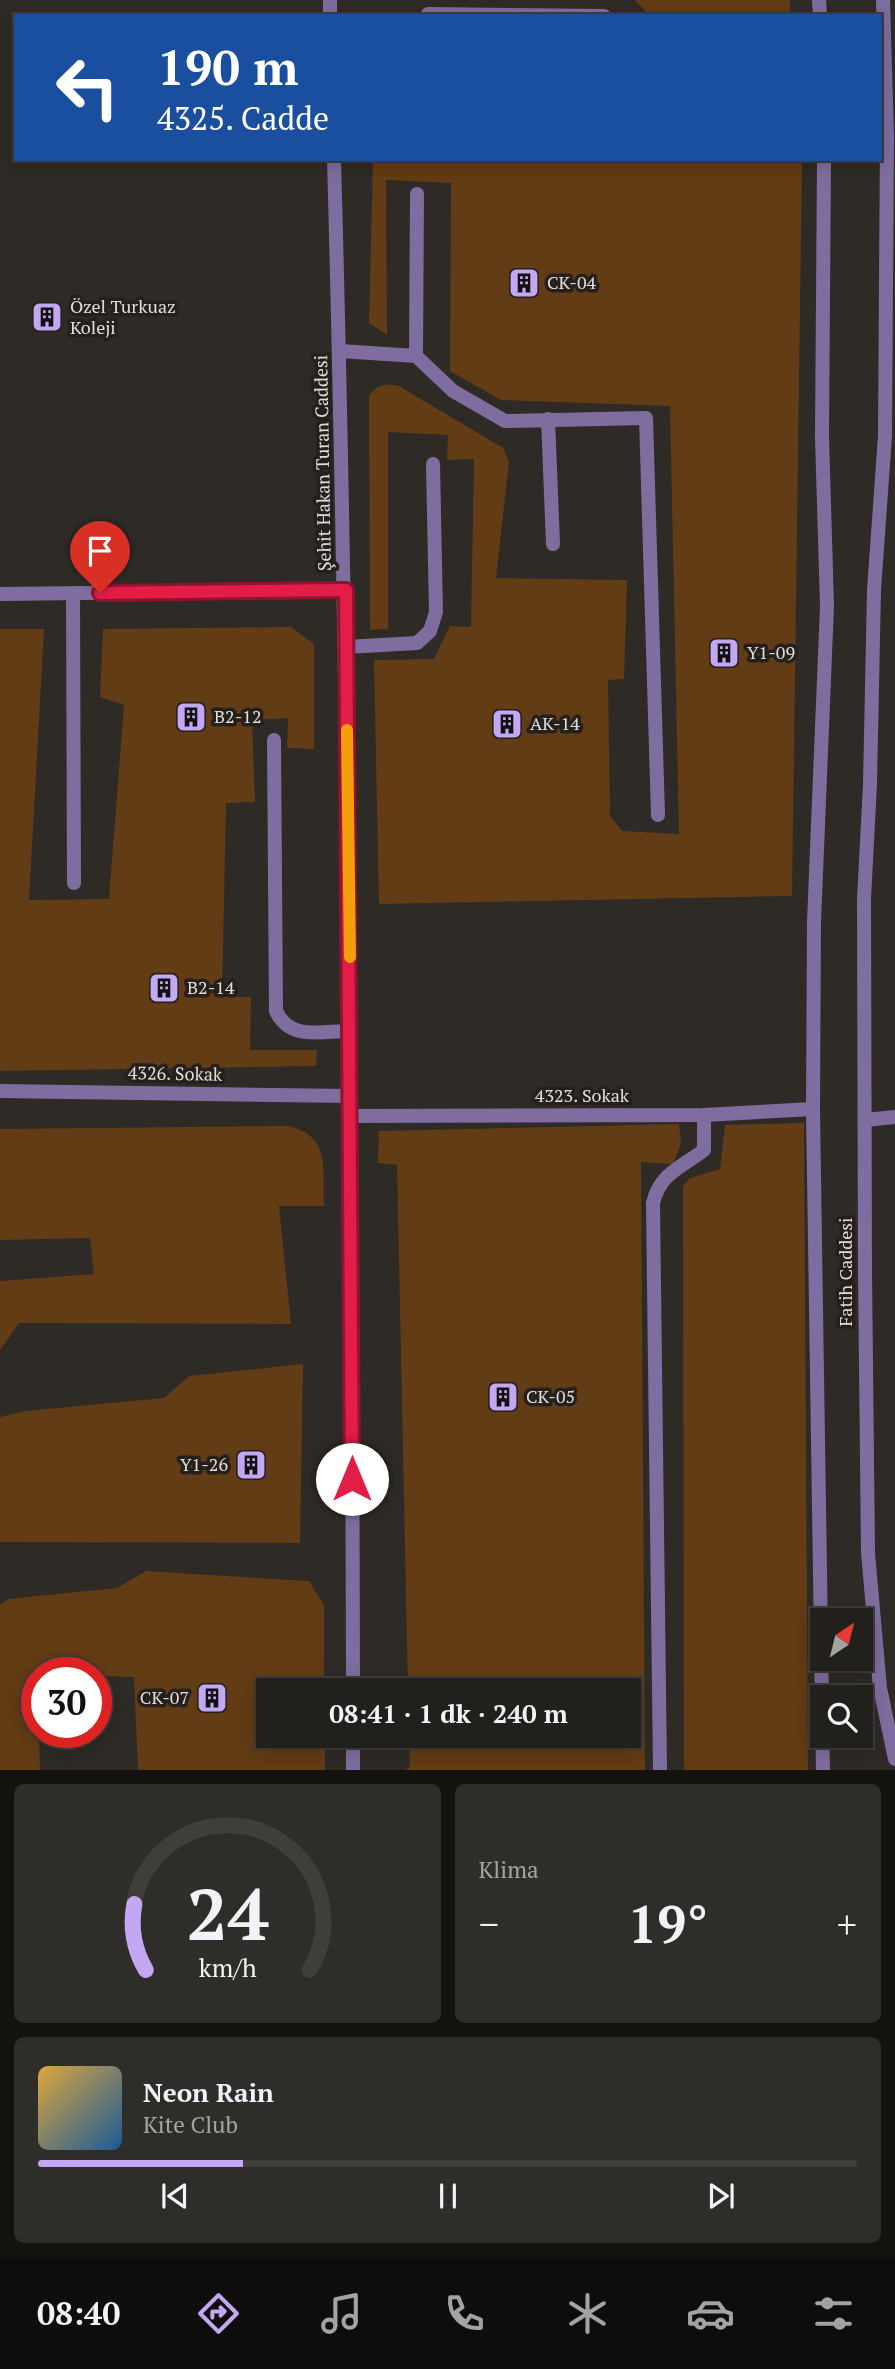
<!DOCTYPE html>
<html lang="tr">
<meta charset="utf-8">
<style>
body{margin:0;font-family:"PT Serif",serif;background:#2e2d29;color:#f1f3f6;height:100vh;display:flex;flex-direction:column;font-size:26px;white-space:nowrap}
*{box-sizing:border-box;margin:0}
p{font-size:23px;color:#a2a3a3}
.icon{flex:none;width:38px;height:38px;fill:none;stroke:currentColor;stroke-width:2;stroke-linecap:round;stroke-linejoin:round}
.map{position:relative;height:1770px;overflow:hidden}
.sheet{display:flex;flex-direction:column;gap:14px;padding:14px;background:#13120f;flex:1}
.sheet>*{flex:none}
.guide{position:absolute;left:14px;top:14px;width:868px;height:147px;border-radius:0px;box-shadow:0 4px 18px #0003,0 0 0 2px #3f3e3b;background:#1a4fa0;color:#fff;overflow:hidden}
.needle{width:46px;rotate:35deg}
.tools{position:absolute;left:810px;top:1608px;display:grid;gap:14px}
.tools a{display:grid;place-items:center;width:63px;height:63px;border-radius:0px;background:#22201c;box-shadow:0 4px 18px #0003,0 0 0 2px #3f3e3b;font-size:35px}
.speed{position:absolute;left:21px;top:1657px;display:flex;gap:14px;font-size:35px;font-weight:700;text-align:center}
.speed>*{display:grid;place-content:center;width:91px;height:91px;border-radius:50%;background:#22201c;box-shadow:0 4px 18px #0003,0 0 0 2px #3f3e3b;line-height:1}
.speed .limit{border:10px solid #d22;background:#fff;color:#111}
.pin{position:absolute;display:grid;place-items:center;width:60px;height:60px;color:#fff;margin:-72px -30px;border-radius:50% 50% 50% 0;rotate:-45deg;box-shadow:0 0 7px #0007}
.pin .icon{rotate:45deg}
.me{position:absolute;width:77px;margin:-38px;rotate:0deg;stroke-linejoin:round;filter:drop-shadow(0 0 5px #0008)}
.turn{display:flex;align-items:center;gap:24px;height:147px;padding:0 28px;font-size:32px}
.turn .icon{width:91px;height:91px;stroke-width:2.5}
.turn b{display:block;font-size:49px;line-height:60px}
.big{font-size:52px;font-weight:800;line-height:1.1}
.sheet .widget{flex:1;display:flex;flex-direction:column;justify-content:center;gap:10px;min-width:0;padding:0 24px;border-radius:10px;background:#2e2d29}
.sheet .dial{align-items:center;gap:0}
.dial svg{height:182px;overflow:visible;fill:none;stroke:#3f3e3b;stroke-width:7;stroke-linecap:round;text-anchor:middle}
.dial text{fill:#f1f3f6;stroke:none}
.song{display:flex;align-items:center;gap:21px}
.cover{width:84px;height:84px;border-radius:10px;background:linear-gradient(135deg,hsl(40 70% 55%),hsl(210 70% 35%))}
.played{height:7px;border-radius:4px;background:linear-gradient(90deg,#c3a7f2 25%,#3f3e3b 25%)}
.keys{display:flex;justify-content:space-around;direction:ltr}
.heat{display:flex;justify-content:space-between;align-items:center;font-size:38px;direction:ltr}
.sheet .tiles{flex:1;display:grid;gap:14px;grid-template-columns:1fr 1fr}
.widget:last-child{grid-column:span 2}
.trip{position:absolute;left:256px;top:1678px;width:385px;height:70px;border-radius:0px;background:#22201c;box-shadow:0 4px 18px #0003,0 0 0 2px #3f3e3b;font-weight:800;line-height:70px;text-align:center}
.tab-bar{display:flex;height:112px;justify-content:space-around;align-items:center;background:#0e0d0b;color:#a2a3a3}
.tab-bar .icon{width:49px;height:49px}
.tab-bar .on{color:#c3a7f2}
.tab-bar b{font-size:32px;color:#f1f3f6}
.map>svg:first-child{display:block}
.green{fill:#623c14}
.lines{fill:none;stroke-linecap:round;stroke-linejoin:round}
.service{stroke:#806da0;stroke-width:14}
.minor{stroke:#806da0;stroke-width:14}
.tertiary{stroke:#806da0;stroke-width:14}
.route-casing{stroke:#92132f;stroke-width:18}
.route{stroke:#e11d48;stroke-width:12}
.slow{stroke:#f59e0b;stroke-width:12}
.labels{text-anchor:middle;stroke-width:7;stroke-linejoin:round;paint-order:stroke}
.poi-label{font-size:18px;fill:#e0dddb;stroke:#25201c;text-anchor:start}
.street-label{font-size:18px;fill:#e0dddb;stroke:#25201c}
</style>
<div class="map">
<svg width="895" height="1771" viewBox="0 0 895 1771">
<rect width="100%" height="100%" fill="#2e2a26"/>
<path class="green" d="M635,0H790V16H649Z
M373,159H802L792,896L379,904L374,660L434,659L450,626L471,627L474,459L447,460L448,435L388,432V629L370,630L369,396C378,384 385,383 399,386L503,448L509,462L496,578L627,580L624,679L608,680L610,816L622,831L679,834L670,406L501,400L450,371L451,183L386,180L387,335L369,323Z
M291,627L314,644V749L287,748L288,718L252,720L255,802L226,803L222,997H251L250,1050H317L316,1066L0,1071V629H44L29,900L109,899L124,705L100,697L103,629Z
M804,1123L808,1770H684L683,1186L690,1178L720,1169L725,1125Z
M679,1124L681,1143L673,1164L641,1162L645,1770H406L410,1766L409,1736H628V1690H408L397,1165L378,1163L379,1131Z
M289,1126C332,1137 322,1169 324,1206H279L291,1324L19,1323L0,1350V1281L94,1274L90,1238L0,1240V1129Z
M303,1364L300,1543L0,1542V1417L26,1411L164,1398L189,1376Z
M146,1571L309,1581L324,1605V1690H268V1736H325V1770H138L134,1677L96,1676V1673H37L40,1770H0V1605L8,1599L117,1588Z"/>
<g class="lines">
<path class="service" d="M428,14L604,16
M417,194L416,356L453,391L505,421L646,418L658,815
M340,351L416,356
M548,419L553,544
M73,593L74,883
M346,647L417,643L430,631L436,612L433,464
M274,740L276,1011C290,1041 321,1031 349,1031
M660,1771L653,1203C660,1173 682,1167 704,1150V1115"/>
<path class="minor" d="M330,0V16
M334,159C348,670 352,1180 353,1690
M0,594L346,590
M0,1091L349,1096
M350,1116L704,1115L813,1109
M865,1120L895,1117
M353,1736V1771"/>
<path class="tertiary" d="M819,0L820,16
M883,0L887,136L885,436L874,590L870,784L864,899L865,1271L868,1553L880,1688L895,1759
M823,1771L813,1109L814,922L827,606L822,437L824,159"/>
</g>
<g class="lines">
<g class="route-casing">
<path id="route" d="M100,593L346,590L352,1479"/>
</g>
<use href="#route" class="route"/>
<path class="slow" d="M347,730L350,957"/>
</g>
<defs>
<g id="building-square" transform="scale(1.575)"><rect x="-9" y="-9" width="18" height="18" rx="4" fill="#c3a7f2" stroke="#25201c"/><path d="M-4-6H4V6H1V3H-1V6H-4ZM-2.5-4.3h1.7v1.8h-1.7ZM.8-4.3h1.7v1.8H.8ZM-2.5-1h1.7V.8h-1.7ZM.8-1h1.7V.8H.8Z" fill="#111"/></g>
</defs>
<g fill-rule="evenodd">
<use href="#building-square" x="524" y="283"/>
<use href="#building-square" x="47" y="317"/>
<use href="#building-square" x="724" y="653"/>
<use href="#building-square" x="191" y="717"/>
<use href="#building-square" x="507" y="724"/>
<use href="#building-square" x="164" y="988"/>
<use href="#building-square" x="503" y="1397"/>
<use href="#building-square" x="251" y="1465"/>
<use href="#building-square" x="212" y="1698"/>
</g>
<g class="labels">
<g class="poi-label">
<text x="547" y="289">CK-04</text>
<text x="70" y="313">Özel Turkuaz<tspan x="70" dy="21">Koleji</tspan></text>
<text x="747" y="659">Y1-09</text>
<text x="214" y="723">B2-12</text>
<text x="530" y="730">AK-14</text>
<text x="187" y="994">B2-14</text>
<text x="526" y="1403">CK-05</text>
<text x="228" y="1471" text-anchor="end">Y1-26</text>
<text x="189" y="1704" text-anchor="end">CK-07</text>
</g>
<g class="street-label">
<text transform="translate(323 463) rotate(-91)" y="6">Şehit Hakan Turan Caddesi</text>
<text transform="translate(175 1074) rotate(1)" y="6">4326. Sokak</text>
<text x="582" y="1102">4323. Sokak</text>
<text transform="translate(846 1272) rotate(-90)" y="6">Fatih Caddesi</text>
</g>
</g>
</svg>
<div class="tools">
<a><svg class="needle" viewBox="-14 -14 28 28"><path d="M0-13l5 13h-10z" fill="#e53935"/><path d="M0 13l5-13h-10z" fill="#a2a3a3"/></svg></a>
<a><svg class="icon" aria-label="search" viewBox="0 0 24 24"><circle cx="10" cy="10" r="6"/><path d="M15 15l6 6"/></svg></a>
</div>
<div class="speed"><div class="limit">30</div></div>
<div class="pin" style="left:100px;top:593px;background:#d93025"><svg class="icon" aria-label="arrive" viewBox="0 0 24 24"><path d="M6 21V4h12l-3 4 3 4H6"/></svg></div>
<svg class="me" style="left:352px;top:1479px" viewBox="-20 -20 40 40"><circle r="19" fill="#fff"/><path d="M0-13L10 11 0 6-10 11z" fill="#e11d48"/></svg>
<div class="trip">08:41 · 1 dk · 240 m</div>
<div class="guide">
<div class="turn"><svg class="icon" aria-label="left" viewBox="0 0 24 24"><path d="M17 20v-9H6M10 6l-5 5 5 5"/></svg><div><b>190 m</b>4325. Cadde</div></div>
</div>
</div>
<section class="sheet">
<div class="tiles">
<div class="widget dial"><svg viewBox="0 0 100 80">
<path d="M14 69A42 42 0 1 1 86 69"/>
<path d="M14 69A42 42 0 0 1 9 40" stroke="#c3a7f2"/>
<text x="50" y="56" font-size="32" font-weight="700">24</text>
<text x="50" y="72" font-size="11">km/h</text>
</svg></div>
<div class="widget"><p>Klima</p>
<div class="heat"><a>−</a><b class="big">19°</b><a>+</a></div>
</div>
<div class="widget">
<div class="song"><i class="cover"></i><div><b>Neon Rain</b><p>Kite Club</p></div></div>
<div class="played"></div>
<div class="keys"><svg class="icon" aria-label="previous" viewBox="0 0 24 24"><path d="M18 5L8 12l10 7zM5 5v14"/></svg><svg class="icon" aria-label="pause" viewBox="0 0 24 24"><path d="M8 5v14M16 5v14"/></svg><svg class="icon" aria-label="next" viewBox="0 0 24 24"><path d="M6 5l10 7-10 7zM19 5v14"/></svg></div>
</div>
</div>
</section>
<nav class="tab-bar">
<b>08:40</b>
<svg class="icon on" aria-label="directions" viewBox="0 0 24 24"><path d="M12 3l9 9-9 9-9-9zM9 14v-3h6M13 9l2 2-2 2"/></svg>
<svg class="icon" aria-label="music" viewBox="0 0 24 24"><path d="M9 18V5l10-2v13"/><circle cx="6" cy="18" r="3"/><circle cx="16" cy="16" r="3"/></svg>
<svg class="icon" aria-label="phone" viewBox="0 0 24 24"><path d="M5 4h4l2 5-3 2q2 4 5 5l2-3 5 2v4C11 20 4 13 5 4z"/></svg>
<svg class="icon" aria-label="climate" viewBox="0 0 24 24"><path d="M12 3v18M4 7l16 10M4 17L20 7"/></svg>
<svg class="icon" aria-label="car" viewBox="0 0 24 24"><path d="M5 17H2v-5l4-1 3-4h7l3 4 3 1v5h-3M9 17h6M6 11h13"/><circle cx="7" cy="17" r="2"/><circle cx="17" cy="17" r="2"/></svg>
<svg class="icon" aria-label="filters" viewBox="0 0 24 24"><path d="M4 7h16M4 17h16"/><circle cx="9" cy="7" r="2"/><circle cx="15" cy="17" r="2"/></svg>
</nav>
